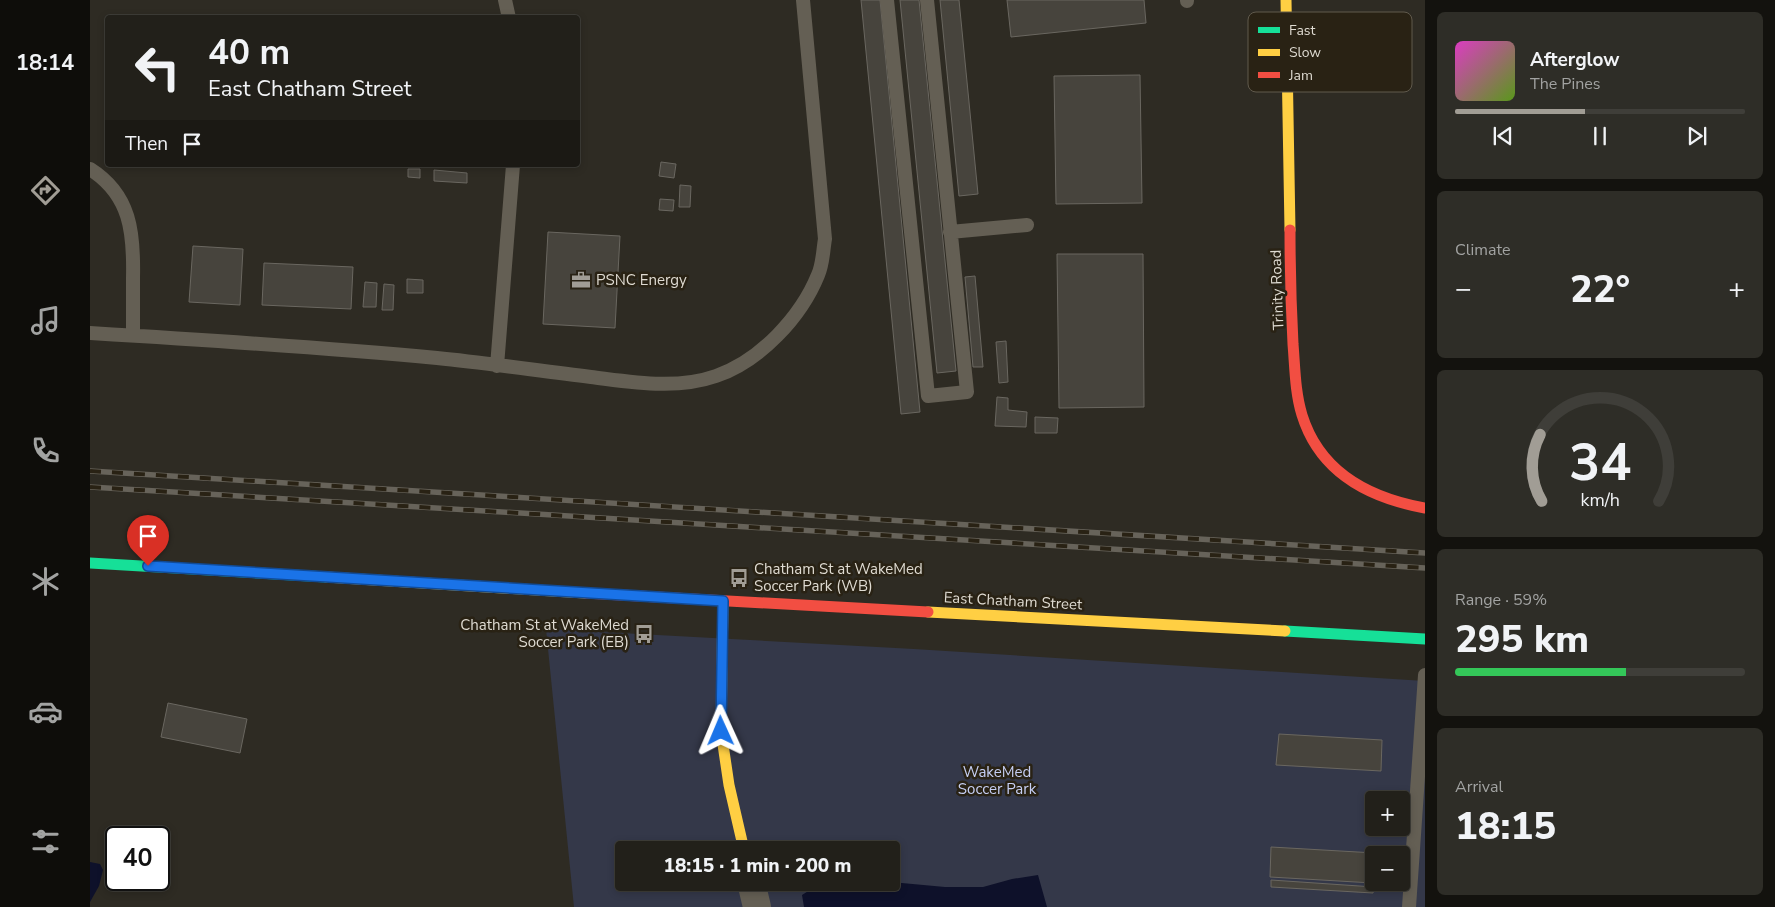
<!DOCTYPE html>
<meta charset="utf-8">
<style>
body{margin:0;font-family:"Nunito Sans",sans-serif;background:#2e2d27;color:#f1f3f6;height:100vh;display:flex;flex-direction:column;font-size:19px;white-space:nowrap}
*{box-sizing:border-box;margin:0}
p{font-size:16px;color:#a2a3a2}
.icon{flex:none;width:28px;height:28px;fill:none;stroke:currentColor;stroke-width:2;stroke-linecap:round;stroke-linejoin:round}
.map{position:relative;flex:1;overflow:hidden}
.details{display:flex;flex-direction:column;gap:12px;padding:12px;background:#13120e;width:350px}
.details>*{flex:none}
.guide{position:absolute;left:15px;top:15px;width:475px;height:152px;border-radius:5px;box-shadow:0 2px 8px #0003,0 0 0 1px #3f3e39;background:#22201a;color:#f1f3f6;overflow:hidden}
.fabs{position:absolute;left:1275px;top:791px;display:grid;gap:10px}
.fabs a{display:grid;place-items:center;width:45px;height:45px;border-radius:5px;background:#22201a;box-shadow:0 2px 8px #0003,0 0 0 1px #3f3e39;font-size:25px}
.speed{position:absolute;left:15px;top:826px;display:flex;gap:10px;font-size:25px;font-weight:700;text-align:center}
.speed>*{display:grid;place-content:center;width:65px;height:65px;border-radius:50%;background:#22201a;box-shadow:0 2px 8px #0003,0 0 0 1px #3f3e39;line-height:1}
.speed .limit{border:2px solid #111;border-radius:8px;background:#fff;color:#111}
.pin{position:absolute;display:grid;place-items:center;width:42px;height:42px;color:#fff;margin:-51px -21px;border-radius:50% 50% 50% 0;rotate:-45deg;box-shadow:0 0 5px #0007}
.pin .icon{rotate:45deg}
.me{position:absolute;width:55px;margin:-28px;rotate:359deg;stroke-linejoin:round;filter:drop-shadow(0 0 4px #0008)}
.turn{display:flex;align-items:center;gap:18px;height:105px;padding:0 20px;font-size:22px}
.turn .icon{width:65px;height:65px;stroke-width:2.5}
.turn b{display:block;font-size:35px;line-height:42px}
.then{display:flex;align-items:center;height:48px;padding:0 20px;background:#0003;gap:10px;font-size:19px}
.big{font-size:38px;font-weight:800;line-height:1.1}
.details .widget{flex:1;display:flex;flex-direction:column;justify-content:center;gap:8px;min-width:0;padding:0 18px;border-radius:8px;background:#2e2d27}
.details .dial{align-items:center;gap:0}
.dial svg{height:130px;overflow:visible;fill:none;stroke:#3f3e39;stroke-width:7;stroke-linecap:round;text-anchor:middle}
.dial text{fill:#f1f3f6;stroke:none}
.song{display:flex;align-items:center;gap:15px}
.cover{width:60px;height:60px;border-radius:8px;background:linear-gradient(135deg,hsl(310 70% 55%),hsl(90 70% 35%))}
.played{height:5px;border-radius:2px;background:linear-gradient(90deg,#a19d95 45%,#3f3e39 45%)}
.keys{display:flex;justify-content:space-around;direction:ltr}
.heat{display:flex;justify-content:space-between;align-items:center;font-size:28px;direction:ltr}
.charge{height:8px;border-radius:4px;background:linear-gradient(90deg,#34c759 59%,#3f3e39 0)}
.trip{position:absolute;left:525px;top:841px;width:285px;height:50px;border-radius:5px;background:#22201a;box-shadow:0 2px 8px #0003,0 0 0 1px #3f3e39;font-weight:800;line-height:50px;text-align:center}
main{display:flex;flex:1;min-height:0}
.tabs{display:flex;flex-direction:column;width:90px;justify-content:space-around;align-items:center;background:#0e0d0a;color:#a2a3a2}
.tabs .icon{width:35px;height:35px}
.tabs .on{color:#a19d95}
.tabs b{font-size:22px;color:#f1f3f6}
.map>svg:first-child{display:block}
.green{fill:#343849;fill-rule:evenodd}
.water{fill:#0e112a}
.building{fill:#47443d;stroke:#6a6760}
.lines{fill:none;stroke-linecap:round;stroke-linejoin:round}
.lane{stroke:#645f54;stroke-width:14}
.street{stroke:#645f54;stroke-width:28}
.fast{stroke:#16e098;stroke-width:11}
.slow{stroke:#ffcf43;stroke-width:11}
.jam{stroke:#f24e42;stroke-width:11}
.rail-casing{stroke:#67635a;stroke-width:5.5}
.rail{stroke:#292214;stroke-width:4;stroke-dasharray:11;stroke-linecap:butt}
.route-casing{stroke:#114b97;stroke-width:12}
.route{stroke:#1a73e8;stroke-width:9}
.labels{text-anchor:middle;stroke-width:5;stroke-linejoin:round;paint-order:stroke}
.poi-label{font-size:15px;fill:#dfdbd2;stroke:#292214;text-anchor:start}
.street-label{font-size:15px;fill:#dfdbd2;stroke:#292214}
.park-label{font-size:15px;fill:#c6cff4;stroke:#292214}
.key{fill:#292214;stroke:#605a4d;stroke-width:1}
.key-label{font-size:14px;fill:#dfdbd2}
</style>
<main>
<nav class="tabs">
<b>18:14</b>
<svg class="icon on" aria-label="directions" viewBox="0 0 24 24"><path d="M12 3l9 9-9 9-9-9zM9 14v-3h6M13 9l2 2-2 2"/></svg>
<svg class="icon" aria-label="music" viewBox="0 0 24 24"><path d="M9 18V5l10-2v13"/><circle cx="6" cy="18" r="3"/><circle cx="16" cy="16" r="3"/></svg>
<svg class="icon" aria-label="phone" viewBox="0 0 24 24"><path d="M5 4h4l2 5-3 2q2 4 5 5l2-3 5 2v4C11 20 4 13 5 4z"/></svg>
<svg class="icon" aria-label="climate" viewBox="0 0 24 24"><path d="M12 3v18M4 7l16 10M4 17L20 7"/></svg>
<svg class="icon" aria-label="car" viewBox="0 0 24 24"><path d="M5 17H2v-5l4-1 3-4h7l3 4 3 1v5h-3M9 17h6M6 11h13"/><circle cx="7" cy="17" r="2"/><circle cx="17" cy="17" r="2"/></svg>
<svg class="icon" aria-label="filters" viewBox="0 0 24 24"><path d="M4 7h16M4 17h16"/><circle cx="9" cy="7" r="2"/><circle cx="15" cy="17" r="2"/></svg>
</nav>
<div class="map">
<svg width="1335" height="907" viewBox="0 0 1335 907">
<rect width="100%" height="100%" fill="#2e2b23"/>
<path class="green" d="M456,629L824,649L1335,681V907H484ZM1284,800H1311V828H1284ZM534,850H801V882H534ZM1284,855H1311V882H1284Z"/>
<path class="water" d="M0,862L10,864L13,870L9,886L0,902Z
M948,875L957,907H714L712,895L731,883L801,882L855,887H893L922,879Z"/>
<path class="building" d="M771,0H790L830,412L811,414Z
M810,0H829L866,371L847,373Z
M850,0H869L888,194L869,196Z
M917,0H1054L1056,23L921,37Z
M1050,75L1052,203L966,204L964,76Z
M571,162L586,164L584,178L569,176Z
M318,169H330V178L318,177Z
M344,170L377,173V183L344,181Z
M590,185L601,186L600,207H589Z
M570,199L584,200L583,211L569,210Z
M458,232L530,236L525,328L453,324Z
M103,246L153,249L150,305L99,302Z
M967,254H1053L1054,407L969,408Z
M174,263L263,267L261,309L172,305Z
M885,276L893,367H883L875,277Z
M317,279L333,280V293H317Z
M275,282L287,283L286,307H273Z
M294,284L304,285L303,310H292Z
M916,341L918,382L909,383L906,342Z
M907,397L918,398V410L937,412L936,427L905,426Z
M945,417L968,418L967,433H945Z
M78,703L157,719L150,753L71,737Z
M1189,734L1292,740L1291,771L1186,765Z
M1181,847L1285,853L1283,883L1180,877Z
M1181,880L1284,887L1283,893L1181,887Z"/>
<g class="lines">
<path class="lane" d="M415,0L419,18
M797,0L838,396L877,392L837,0
M1097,0V1
M0,169C41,195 44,233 43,278C43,297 43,316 43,335
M860,232L937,225
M0,333C116,340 231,347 347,358C398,363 450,371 501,377C542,382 586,390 626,376C670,361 711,317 728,275C733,264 733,250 735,239L713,0
M407,366L423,165
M1319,907L1335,675"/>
<path class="street" d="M661,882L667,907"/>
<path class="fast" d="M0,563L236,577
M1195,631L1335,639"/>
<path class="slow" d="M1196,0L1200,230
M236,577L495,593
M633,601L631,731L639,785L654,850
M838,612L1195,631"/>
<path class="jam" d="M1200,230C1200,268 1201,306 1203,344C1205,368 1205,392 1212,415C1230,473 1279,498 1335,508
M495,593L838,612"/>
<g class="rail-casing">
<path id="rail" d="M0,471L1335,553
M0,487L1335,568"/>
</g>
<use href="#rail" class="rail"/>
</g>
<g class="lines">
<g class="route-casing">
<path id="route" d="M58,566L633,601L631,731"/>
</g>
<use href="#route" class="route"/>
</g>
<defs>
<g id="office-bare" transform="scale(1.5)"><path d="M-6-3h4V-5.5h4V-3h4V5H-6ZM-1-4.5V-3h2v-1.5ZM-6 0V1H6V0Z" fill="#a19d95" stroke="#292214" stroke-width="2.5" paint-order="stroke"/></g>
<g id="bus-bare" transform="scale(1.5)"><path d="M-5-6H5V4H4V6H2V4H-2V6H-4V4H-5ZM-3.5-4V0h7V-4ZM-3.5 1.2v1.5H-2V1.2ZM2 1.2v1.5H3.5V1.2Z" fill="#a19d95" stroke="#292214" stroke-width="2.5" paint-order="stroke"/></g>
</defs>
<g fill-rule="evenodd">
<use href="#office-bare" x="491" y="280"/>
<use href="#bus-bare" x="649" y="578"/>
<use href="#bus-bare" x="554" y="634"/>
</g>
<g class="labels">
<g class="poi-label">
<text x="506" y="285">PSNC Energy</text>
<text x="664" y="574">Chatham St at WakeMed<tspan x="664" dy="17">Soccer Park (WB)</tspan></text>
<text x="539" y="630" text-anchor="end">Chatham St at WakeMed<tspan x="539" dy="17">Soccer Park (EB)</tspan></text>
</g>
<g class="street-label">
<text transform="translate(1187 290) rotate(-92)" y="5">Trinity Road</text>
<text transform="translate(923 601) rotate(3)" y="5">East Chatham Street</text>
</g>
<g class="park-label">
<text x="907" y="777">WakeMed<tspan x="907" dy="17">Soccer Park</tspan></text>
</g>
</g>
<rect x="1158" y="12" width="164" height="80" rx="8" class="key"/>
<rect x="1168" y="27" width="22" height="6" fill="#16e098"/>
<rect x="1168" y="49" width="22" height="7" fill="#ffcf43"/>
<rect x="1168" y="72" width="22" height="6" fill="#f24e42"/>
<g class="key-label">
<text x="1199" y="35">Fast</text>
<text x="1199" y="57">Slow</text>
<text x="1199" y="80">Jam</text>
</g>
</svg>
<div class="fabs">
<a>+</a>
<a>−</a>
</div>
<div class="speed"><div class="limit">40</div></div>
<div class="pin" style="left:58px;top:566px;background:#d93025"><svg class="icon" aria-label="arrive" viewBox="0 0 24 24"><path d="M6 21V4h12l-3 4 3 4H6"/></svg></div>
<svg class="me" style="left:631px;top:731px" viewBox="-20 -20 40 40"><path d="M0-17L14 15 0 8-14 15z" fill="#1a73e8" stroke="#fff" stroke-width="4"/></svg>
<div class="trip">18:15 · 1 min · 200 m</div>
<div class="guide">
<div class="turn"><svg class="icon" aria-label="left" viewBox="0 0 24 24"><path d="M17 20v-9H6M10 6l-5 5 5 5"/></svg><div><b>40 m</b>East Chatham Street</div></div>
<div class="then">Then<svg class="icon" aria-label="arrive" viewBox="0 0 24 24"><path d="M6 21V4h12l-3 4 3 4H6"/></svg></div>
</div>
</div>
<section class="details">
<div class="widget">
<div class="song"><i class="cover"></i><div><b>Afterglow</b><p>The Pines</p></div></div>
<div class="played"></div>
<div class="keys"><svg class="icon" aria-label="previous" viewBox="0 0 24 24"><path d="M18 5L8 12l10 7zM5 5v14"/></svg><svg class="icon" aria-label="pause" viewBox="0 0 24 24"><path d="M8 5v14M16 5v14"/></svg><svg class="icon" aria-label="next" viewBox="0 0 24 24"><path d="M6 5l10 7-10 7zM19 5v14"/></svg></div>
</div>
<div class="widget"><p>Climate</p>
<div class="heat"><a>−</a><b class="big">22°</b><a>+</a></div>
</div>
<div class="widget dial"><svg viewBox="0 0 100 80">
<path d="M14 69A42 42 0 1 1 86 69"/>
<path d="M14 69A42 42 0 0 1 13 28" stroke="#a19d95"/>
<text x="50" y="56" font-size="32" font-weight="700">34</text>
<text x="50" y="72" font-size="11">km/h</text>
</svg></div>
<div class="widget"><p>Range · 59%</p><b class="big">295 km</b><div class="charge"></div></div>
<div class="widget"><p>Arrival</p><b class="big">18:15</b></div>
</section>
</main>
